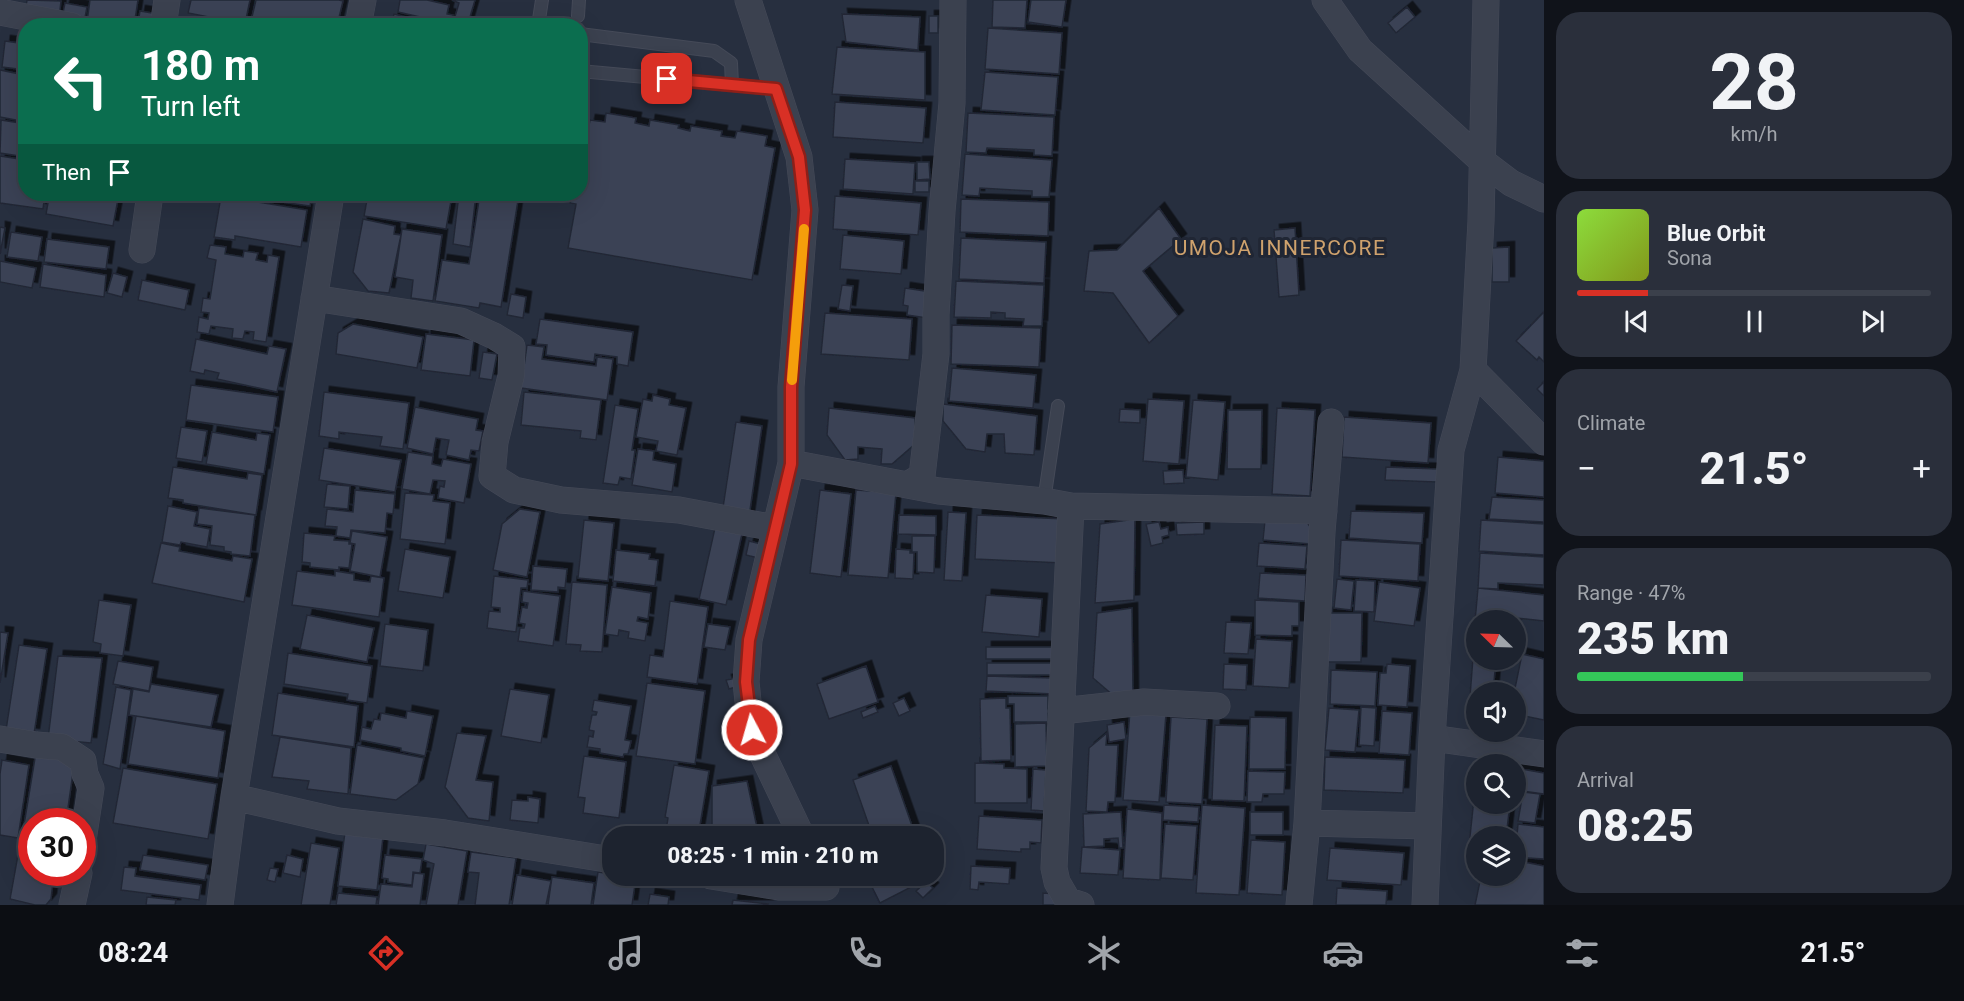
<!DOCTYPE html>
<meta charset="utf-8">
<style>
body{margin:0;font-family:Roboto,sans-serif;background:#2a2f3b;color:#f1f3f6;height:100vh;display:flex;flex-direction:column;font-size:22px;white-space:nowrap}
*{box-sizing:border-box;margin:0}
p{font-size:20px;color:#a0a4aa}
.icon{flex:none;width:33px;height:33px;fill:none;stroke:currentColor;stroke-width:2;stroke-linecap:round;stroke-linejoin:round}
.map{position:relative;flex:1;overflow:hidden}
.side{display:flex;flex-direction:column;gap:12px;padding:12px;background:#10131a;width:420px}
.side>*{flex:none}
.guide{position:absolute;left:18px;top:18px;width:570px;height:183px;border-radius:24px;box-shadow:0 6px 24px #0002,0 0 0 2px #3b404b;background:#0b6e4f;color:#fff;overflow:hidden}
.needle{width:39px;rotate:293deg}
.buttons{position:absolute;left:1466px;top:610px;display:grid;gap:12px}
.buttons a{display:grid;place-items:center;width:60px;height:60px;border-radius:50%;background:#1d232f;box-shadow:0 6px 24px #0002,0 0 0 2px #3b404b;font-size:30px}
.speed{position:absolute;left:18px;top:808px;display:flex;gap:12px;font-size:30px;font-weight:700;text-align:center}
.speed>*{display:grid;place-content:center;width:78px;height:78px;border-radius:50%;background:#1d232f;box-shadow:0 6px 24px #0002,0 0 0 2px #3b404b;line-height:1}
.speed .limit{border:9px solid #d22;background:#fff;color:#111}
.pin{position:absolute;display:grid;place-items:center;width:51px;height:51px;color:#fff;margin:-26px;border-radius:12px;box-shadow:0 3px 9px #0006}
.me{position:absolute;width:66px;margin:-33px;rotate:354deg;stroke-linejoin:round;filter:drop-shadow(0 0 4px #0008)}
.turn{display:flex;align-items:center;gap:21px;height:126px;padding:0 24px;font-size:27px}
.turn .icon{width:78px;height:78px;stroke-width:2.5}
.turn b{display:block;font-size:42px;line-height:51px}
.then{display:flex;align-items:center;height:57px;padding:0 24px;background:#0003;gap:12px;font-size:22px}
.big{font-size:45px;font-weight:800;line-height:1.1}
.side .card{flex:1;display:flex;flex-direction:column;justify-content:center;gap:9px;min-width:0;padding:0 21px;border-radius:24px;background:#2a2f3b}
.side .dial{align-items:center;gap:0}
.dial b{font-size:78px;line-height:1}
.song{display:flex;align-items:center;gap:18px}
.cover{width:72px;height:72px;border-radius:9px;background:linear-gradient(135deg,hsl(90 70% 55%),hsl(70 70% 35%))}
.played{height:6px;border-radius:3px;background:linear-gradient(90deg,#d93025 20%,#3b404b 20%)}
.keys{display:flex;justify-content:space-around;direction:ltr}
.heat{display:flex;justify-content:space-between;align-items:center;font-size:33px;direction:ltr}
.charge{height:9px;border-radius:4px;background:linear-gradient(90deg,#34c759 47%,#3b404b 0)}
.trip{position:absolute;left:602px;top:826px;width:342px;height:60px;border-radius:24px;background:#1d232f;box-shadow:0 6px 24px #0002,0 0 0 2px #3b404b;font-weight:800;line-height:60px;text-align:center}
.dock{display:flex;height:96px;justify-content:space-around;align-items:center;background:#0c0e13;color:#a0a4aa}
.dock .icon{width:42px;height:42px}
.dock .current{color:#d93025}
.dock b{font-size:27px;color:#f1f3f6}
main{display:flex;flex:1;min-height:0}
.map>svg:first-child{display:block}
.building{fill:#3a4355;stroke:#222836;stroke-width:1.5;filter:url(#shadow)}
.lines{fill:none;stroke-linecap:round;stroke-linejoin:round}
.lane-casing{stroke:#454a58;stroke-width:14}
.street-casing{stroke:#454a58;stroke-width:27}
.lane{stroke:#3b414f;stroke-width:12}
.street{stroke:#3b414f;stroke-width:26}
.route-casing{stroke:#8d1f18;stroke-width:15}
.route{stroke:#d93025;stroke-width:10}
.slow{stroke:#f59e0b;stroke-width:10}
.labels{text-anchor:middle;stroke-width:6;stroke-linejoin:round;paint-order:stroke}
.quarter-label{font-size:21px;letter-spacing:1.5px;fill:#cfa26d;stroke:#202634}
</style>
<main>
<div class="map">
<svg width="1544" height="905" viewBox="0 0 1544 905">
<defs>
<filter id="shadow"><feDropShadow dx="5.5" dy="-5.5" stdDeviation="0" flood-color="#0009"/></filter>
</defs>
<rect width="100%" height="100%" fill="#272f3f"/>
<path class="building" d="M27,0L61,1L59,19L25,14Z
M90,0H138L134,26H112L87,22Z
M191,0H250L245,24L188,13Z
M256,0H339L343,1L337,26H252L250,25Z
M400,0H427L449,5L447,14L453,15L451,24L398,12Z
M452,0H475L468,24L454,20L459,3Z
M993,0H1027L1025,28L992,27Z
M1031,0H1066L1062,27L1028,22Z
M65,3L87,7L84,23L62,18Z
M1407,7L1415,17L1396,33L1388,23Z
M140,11L158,14L152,26L138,23Z
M394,14L441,26H391Z
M842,14L920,17L918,50L846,42Z
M929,16H938V33H929Z
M988,28L1062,33L1059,74L985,69Z
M5,41L26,44V62L19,61L18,69L2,67Z
M837,47L925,52V100L832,94Z
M22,65L26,66V122L0,117V70L20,74Z
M985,72L1058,77L1055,115L981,110Z
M835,102L926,108L923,143L833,137Z
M606,113L636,118L635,123L649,126L650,120L679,125L678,128L690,131L691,126L722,131L721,136L735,138L737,131L767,136L765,146L775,148L752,280L568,248L576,204L570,203L571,194H580V169L590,120L605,122Z
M968,113L1054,117L1052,156L1034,155V150L987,148L986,153L966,152Z
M1,120L26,124V157L0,153Z
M965,154L1052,160L1049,197H1032V191L980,188L979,196L962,195Z
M0,156L26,160V194H45L43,209L0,203Z
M845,159L915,163L913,194L843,189Z
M917,162H929L930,179L917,180Z
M915,181H929V192H915Z
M57,194H119L113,226L46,214L49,197L56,198Z
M223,194H312L310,206Z
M368,194L441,195L440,200L451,201L446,229L364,216Z
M459,194H476L470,247L453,244Z
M480,194H519L501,307L480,303L479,308L435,301L442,260L469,264Z
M221,196L307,210L301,247L235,236V240L214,237Z
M835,196L921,203L918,235L833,229Z
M961,199L1049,202L1048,236L960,232Z
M1159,208L1181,239L1143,271L1178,316L1149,343L1113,293L1084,291L1089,251L1117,250Z
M363,219L395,226L394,234L401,235L389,293L368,291L353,272Z
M0,227L5,228L0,254Z
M1295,228L1299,295L1279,297L1274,230Z
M402,229L442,235L433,301L411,298L413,280L395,277Z
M11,232L42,237L38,261L7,257Z
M843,235L904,241L901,274L840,269Z
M961,238L1046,242L1044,283L959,279Z
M47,239L109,247L106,269L44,262Z
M210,245L226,247L225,254L243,257L244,251L258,253L256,260L267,262L268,255L279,257L266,342L253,340L254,332L245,331L243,339L232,338L233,329L211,326L209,334L197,332L199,317L208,319L209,313L201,312L203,298L210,299L216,260L207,258Z
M1509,247V282H1492V248Z
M0,261L36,268L32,288L0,282Z
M43,264L106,275L104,297L40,287Z
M113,273L127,277L122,297L107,293Z
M142,280L189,290L185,310L138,300Z
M956,281L1044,285L1042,326H1023L1024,319L1005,318V313L991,312V318L954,317Z
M842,285L853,286L850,311L838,309Z
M905,288L931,292L927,318L907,315L908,306L903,305Z
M511,294L526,297L523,318L507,315Z
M1544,312V362L1539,357L1537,360L1516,341Z
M825,313L912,319L909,360L821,354Z
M540,319L633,332L628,366L617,364V357L595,354L594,362L546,355L547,345L536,344Z
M353,324L423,337L417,368L336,354L338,333Z
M952,325L1041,328L1039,367L951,364Z
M426,334L474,340L470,376L421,370Z
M196,339L267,354L269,346L286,349L277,392L217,379L219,373L205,370L204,374L190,371Z
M527,345L544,347L542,359L596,366L597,357L613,359L607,400L521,388Z
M483,352L497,354L492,380L479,378Z
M952,368L1036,375L1033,408L949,401Z
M1544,382V396L1537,389Z
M191,385L278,397L273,432L186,420Z
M324,392L409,403L403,449L380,446L382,437L339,432V439L319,436Z
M524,392L601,400L596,440L580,438L581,431L521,425Z
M653,395L670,399L669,405L686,408L677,455L656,451L658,441L636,437L643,399L652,401Z
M1148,399L1184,401L1179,464L1143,461Z
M1193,400L1225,402L1218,480L1186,477Z
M943,404L1037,416L1034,455L1005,453L1004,434H987L985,452L966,449L943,421Z
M615,405L638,409L632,450H635L631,479L620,477L618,485L603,483Z
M415,407L478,419L476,430L483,431L479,451L471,450L469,460L446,455L449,440L436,438L433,454L407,448Z
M829,408L915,418V444L892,464H881L882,449L858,447V459L845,460L827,435Z
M1277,408L1315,410L1310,496L1272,494Z
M1120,409L1140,410V423L1119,422Z
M1228,410H1262L1261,469H1227Z
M1344,417L1431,423L1428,463L1342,457Z
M736,422L762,426L749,517L722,514Z
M181,427L207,431L202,462L176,458Z
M212,432L256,440L257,433L270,435L264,474L206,464Z
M324,448L401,460L395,492L319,480Z
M638,449L654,451L653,460L676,464L672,492L632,485Z
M408,452L433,456L432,464L441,466L443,459L471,464L464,503L438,498L440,486L444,487L445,481L433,480L430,494L402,489Z
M1498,457L1544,461V497L1495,493Z
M173,467L247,479L248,473L262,475L256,515L183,503V500L168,498Z
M1386,467L1438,469L1437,482L1385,480Z
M1183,470L1184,483L1164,484L1163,471Z
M327,484L350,486L348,509L324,507Z
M355,490L395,494L393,514L387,513L385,533L351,530L350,538L336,536L337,527L325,526L327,509L353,512Z
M820,490L851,494L841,577L810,573Z
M856,490L896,493L888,578L848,575Z
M405,493L434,495L433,501L450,503L445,544L400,539Z
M1492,497L1544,500V522L1489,519Z
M168,506L197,512L194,526L210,529L207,547L181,542L180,545L162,542Z
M199,508L255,515L250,556L231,554V552L224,551V547L210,545L212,526L197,524Z
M520,509L540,512L527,577L493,570L502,524Z
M1266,510L1300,513L1312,529L1311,544L1263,540Z
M1351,511L1424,513L1422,543L1349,538Z
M948,512L966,513L962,581L944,580Z
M899,515L936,516V535L898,534Z
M977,515L1065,519L1062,563L975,559Z
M717,519L744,525L726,605L699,599Z
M1135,519L1134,600L1095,603L1100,524Z
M584,520L614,523L608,581L578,578Z
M1481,520L1544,524V555L1479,551Z
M1159,522L1161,529L1168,527L1169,535L1162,537L1163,543L1151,546L1146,524Z
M1204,522V534L1177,535L1176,523Z
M352,531L387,537L380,577L350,571L355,544L350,543Z
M304,533L335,536L334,540L349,541V544H352L349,568L339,567V570L310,567V563L302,562Z
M912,536H935L934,573L917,572V552H912Z
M1341,540L1420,544L1418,581L1339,576Z
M749,541L761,544L758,558L746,555Z
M161,543L180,547L179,551L232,561L233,556L252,559L244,602L152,583Z
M1259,543L1307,546L1305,569L1257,566Z
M405,549L450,557L443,598L398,591Z
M896,549L910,550V553H914L913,579L895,578Z
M616,550L650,554L649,559L658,560L655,586L613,581Z
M1480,553L1544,557V585L1498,583V589L1478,588Z
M533,566L567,569L565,588L558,587V592L531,590Z
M297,571L335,576V571L354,574V580L370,582L371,576L384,578L379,617L292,605Z
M1260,573L1306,575L1305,601L1258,598Z
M494,576L528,580L527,588H521L516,632L487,628L489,611L500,612V608L491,607Z
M1337,579L1354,581L1351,610L1334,608Z
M1356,580L1375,581L1374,612L1354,611Z
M572,582L607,585L602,652L580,651L581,645L566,644Z
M1379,582L1420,588L1414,626L1374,621Z
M612,587L651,593L648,619L638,617L637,621L648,623L645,641L628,638L629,632L619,630L618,636L605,634Z
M1478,588L1544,595V621L1517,618L1516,625L1515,621H1475Z
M523,591L560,596L553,646L518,641L520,628H524L525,624L519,623L522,607L527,608L528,603L522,602Z
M986,595L1042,599L1039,637L982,632Z
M99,600L131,605L123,656L100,653L101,644L93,642Z
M1255,600L1299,602V626H1292V636L1255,635Z
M670,601L708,607L697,684L647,677L650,655L663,657Z
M1132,608L1133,697L1114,696L1093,678L1097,613Z
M1328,613H1362L1361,662H1328Z
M307,615L374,628L367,662L300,649Z
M1226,622L1251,623L1248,654L1224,653Z
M385,624L428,630L423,671L380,666Z
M708,624L730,627L725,650L704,647Z
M0,632L8,633L0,683Z
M1256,639L1292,641L1289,688L1253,686Z
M1474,644H1476V660H1496L1493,693H1476V724L1468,723Z
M19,645L47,649L34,734L6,730Z
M986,647H1057V659H986Z
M288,653L372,666L367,703L347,700L348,694L284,684Z
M1522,654L1544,659V720L1515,714L1514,693Z
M58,656L102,658L91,743L48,739Z
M118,661L153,667L149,691L113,684Z
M987,663H1055V675H987Z
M1224,664L1247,665L1246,690L1223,689Z
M1387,664L1410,666L1407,707L1378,705L1380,673H1386Z
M866,666L878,702L829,719L817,684Z
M1331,670L1377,672L1375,706L1330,704Z
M987,676L1054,678V694L986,691Z
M737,678L739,686L729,689L726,680Z
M647,683L705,691L695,764L636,756Z
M151,684L218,695L211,727L129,715L133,689L149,692Z
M116,687L131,690L120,769L103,764Z
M510,689L549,695L541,743L501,736Z
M278,693L358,706L354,747L272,735Z
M1008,696H1048V722H1014V704H1008Z
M904,698L910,711L899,716L893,703Z
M1006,698V708H1010L1011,760L981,761L980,699Z
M594,700L631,706L625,740L631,741L628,754H624L623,757L600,753V749L587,747L589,736L593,737L594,731L589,730L592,715H596L597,712L592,711Z
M875,706L878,712L863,718L861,712Z
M1361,707L1376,708L1374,746L1359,745Z
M1329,708L1359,710L1355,752L1325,750Z
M407,711L433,716L425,756L401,751V748L360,740L362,727L371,729L374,719L380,720L381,713L406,718Z
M1130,711L1166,714L1159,802L1123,800Z
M1382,711L1412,713L1409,755L1379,753Z
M136,716L225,731L218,778L128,764Z
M1171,717L1207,719L1202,804L1166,802Z
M1250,717L1286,718L1285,769H1249Z
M1124,722L1126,739L1109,742L1107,725Z
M1046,723L1047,766L1015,767V724Z
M1215,725L1247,726L1244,801L1212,800Z
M457,733L486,736L476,780L493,782L489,821L468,818L445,787Z
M1107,733L1106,745H1118L1115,802H1108L1107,812L1086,811L1089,748Z
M280,737L351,748L348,794L307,789L309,781L272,777Z
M357,745L424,758L418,784L396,800L350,794Z
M1479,751L1515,755L1514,765H1477Z
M36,752L75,758L66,822H32V826L24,825Z
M584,756L626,762L619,818L583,813L585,798L578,797Z
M1325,757L1405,760L1403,793L1324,790Z
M2,760L29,765L18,838L0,835V774Z
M975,763L1004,764V768L1027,769V803H975Z
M674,765L709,771L698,837H665L668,818L665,817Z
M891,766L916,837H873L853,780Z
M123,768L217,784L208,839L113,823Z
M1516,768L1544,773V794L1515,790Z
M1033,769L1046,770L1044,811L1031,810Z
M1248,771L1285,772L1284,794H1263L1262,802H1247Z
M1476,779V804H1510L1506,837H1476V846H1469Z
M747,781L759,837H712V786Z
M1523,792L1540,794L1535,823L1518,821Z
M528,797L540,799L538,823L510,820L512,800L528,801Z
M1164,805L1199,807L1198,822L1163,820Z
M1202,805L1245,808L1239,895L1196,893Z
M1127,809L1162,813L1160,880L1123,878Z
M1121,812L1123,848H1119L1118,838L1104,839V846L1084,847L1083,814Z
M1250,812H1283V835H1250Z
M979,816L1042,820L1041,843L1030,842V849H1021V852L977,849Z
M1165,824L1197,826L1193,880L1161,878Z
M1518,824L1544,827V859L1515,857Z
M23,827L32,829V873H54L51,899L46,905H35L10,899Z
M345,832L383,837L377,890L338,886Z
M1251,840L1285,842L1282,895L1247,893Z
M311,843L339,848L330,905H301Z
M426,844L467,851L458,905H426L434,864L423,860Z
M1082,847L1120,850L1118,875L1080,873Z
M1330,848L1404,853L1401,885L1327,880Z
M471,852L516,858L509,905H475L479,873L468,872Z
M143,855L208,865L205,880L140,870Z
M287,855L303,859L300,877L283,873Z
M385,855L422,859L420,873L413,872L412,885L388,882V879L382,878Z
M1519,861L1544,866V905H1475L1481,876H1496L1516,879Z
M971,866L1010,868L1009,884L979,882L978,890L970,889Z
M124,867L136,868L135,876L201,885L199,900L121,890Z
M270,868L278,869L275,882L267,880Z
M598,872L612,874V876L636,877L632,905H593Z
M414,873L424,874L420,905H378L381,884L412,887Z
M517,875L551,881L546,905H512Z
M885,876H918L921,882L880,903L870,883Z
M552,877L594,883L591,905H548Z
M926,882L933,888L923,898L916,891Z
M1337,888L1387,891L1386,905H1336Z
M338,893L377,897L376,905H336Z
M1043,893L1056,894L1055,905H1043Z
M650,894L669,897L668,905H648Z
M147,897L176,900L175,905H146Z
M733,900L768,904V905H732Z"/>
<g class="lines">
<g class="lane-casing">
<path id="lane" d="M578,16L579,0
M538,26L542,0
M580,34L714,51L731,63L732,85
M580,71L776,89
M1044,501L1058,406"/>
</g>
<g class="street-casing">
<path id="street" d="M748,0L799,157L805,210L791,387V463L749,640L746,682L751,730L802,837
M1325,0L1360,50L1482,161L1511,183L1544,199
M0,12L72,26
M163,26L167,0
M358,26L363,0
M142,250L150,194
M314,298L461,321L494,336L512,347L511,376L495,442L492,476L514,490L561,500L679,510L775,528
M1473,370L1544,442
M791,463L939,491L1044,501L1071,506L1324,511
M909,484L922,476L936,354V315L942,211L952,103L953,0
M1071,506L1054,868L1057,882L1068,901L1081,905
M1061,711L1144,702L1217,706
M1432,738L1544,754
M0,739L36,745L62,747L83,761L85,774L91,788L82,847
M234,797L338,821L445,833L612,860
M1307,823L1428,826
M711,876L779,887H826
M72,905L79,873
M220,905L234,797L331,194
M1299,905L1307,823L1322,532L1331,422
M1425,905L1432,738L1451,450L1473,370L1481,221L1486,0"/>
</g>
<use href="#lane" class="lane"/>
<use href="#street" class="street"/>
</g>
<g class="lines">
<g class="route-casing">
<path id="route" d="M667,79L776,89L799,157L805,210L791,387V464L749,640L746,682L752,730"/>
</g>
<use href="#route" class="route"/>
<path class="slow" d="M792,380L804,229"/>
</g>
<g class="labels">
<g class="quarter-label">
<text x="1280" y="255">UMOJA INNERCORE</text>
</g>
</g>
</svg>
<div class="buttons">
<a><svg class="needle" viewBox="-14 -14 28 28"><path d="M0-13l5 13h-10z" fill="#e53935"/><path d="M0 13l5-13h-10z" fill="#a0a4aa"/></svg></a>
<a><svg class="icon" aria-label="sound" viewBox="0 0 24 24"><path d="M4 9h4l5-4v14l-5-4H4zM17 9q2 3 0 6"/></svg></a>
<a><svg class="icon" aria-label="search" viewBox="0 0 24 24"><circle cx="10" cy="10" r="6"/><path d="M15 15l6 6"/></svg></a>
<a><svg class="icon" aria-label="layers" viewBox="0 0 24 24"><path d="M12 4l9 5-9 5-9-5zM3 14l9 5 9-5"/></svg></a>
</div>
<div class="speed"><div class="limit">30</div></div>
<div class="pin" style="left:667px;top:79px;background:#d93025"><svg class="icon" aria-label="arrive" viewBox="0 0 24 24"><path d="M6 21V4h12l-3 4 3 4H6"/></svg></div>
<svg class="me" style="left:752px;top:730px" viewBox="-20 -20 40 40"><circle r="17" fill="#d93025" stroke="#fff" stroke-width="3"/><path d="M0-11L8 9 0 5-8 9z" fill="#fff"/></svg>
<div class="trip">08:25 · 1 min · 210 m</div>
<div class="guide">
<div class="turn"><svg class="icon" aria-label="left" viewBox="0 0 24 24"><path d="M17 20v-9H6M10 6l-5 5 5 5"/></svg><div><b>180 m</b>Turn left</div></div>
<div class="then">Then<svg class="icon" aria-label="arrive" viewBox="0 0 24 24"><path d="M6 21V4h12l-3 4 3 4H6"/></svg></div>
</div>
</div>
<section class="side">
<div class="card dial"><b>28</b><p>km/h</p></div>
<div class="card">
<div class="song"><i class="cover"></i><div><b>Blue Orbit</b><p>Sona</p></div></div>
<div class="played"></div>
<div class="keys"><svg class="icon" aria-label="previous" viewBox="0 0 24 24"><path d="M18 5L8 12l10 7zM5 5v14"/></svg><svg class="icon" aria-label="pause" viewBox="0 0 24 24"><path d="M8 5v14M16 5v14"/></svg><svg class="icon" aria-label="next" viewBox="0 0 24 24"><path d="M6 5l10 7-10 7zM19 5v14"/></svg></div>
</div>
<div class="card"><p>Climate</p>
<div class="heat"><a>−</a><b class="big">21.5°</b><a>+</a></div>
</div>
<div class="card"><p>Range · 47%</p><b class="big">235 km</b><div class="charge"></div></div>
<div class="card"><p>Arrival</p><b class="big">08:25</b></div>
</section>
</main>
<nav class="dock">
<b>08:24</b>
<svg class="icon current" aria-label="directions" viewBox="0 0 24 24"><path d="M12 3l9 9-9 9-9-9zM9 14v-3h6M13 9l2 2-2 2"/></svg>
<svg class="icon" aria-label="music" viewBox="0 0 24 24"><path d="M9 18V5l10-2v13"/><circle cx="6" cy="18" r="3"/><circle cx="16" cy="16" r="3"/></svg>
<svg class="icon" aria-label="phone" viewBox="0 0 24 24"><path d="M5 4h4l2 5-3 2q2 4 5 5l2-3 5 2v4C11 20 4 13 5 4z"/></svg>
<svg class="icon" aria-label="climate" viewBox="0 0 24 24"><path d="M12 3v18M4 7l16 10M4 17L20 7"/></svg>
<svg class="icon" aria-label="car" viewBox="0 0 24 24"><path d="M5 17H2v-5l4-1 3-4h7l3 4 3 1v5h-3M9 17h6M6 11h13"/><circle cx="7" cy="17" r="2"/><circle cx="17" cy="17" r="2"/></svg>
<svg class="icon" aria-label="filters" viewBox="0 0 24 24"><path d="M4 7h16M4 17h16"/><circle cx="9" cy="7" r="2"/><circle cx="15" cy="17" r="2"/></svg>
<b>21.5°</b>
</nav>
